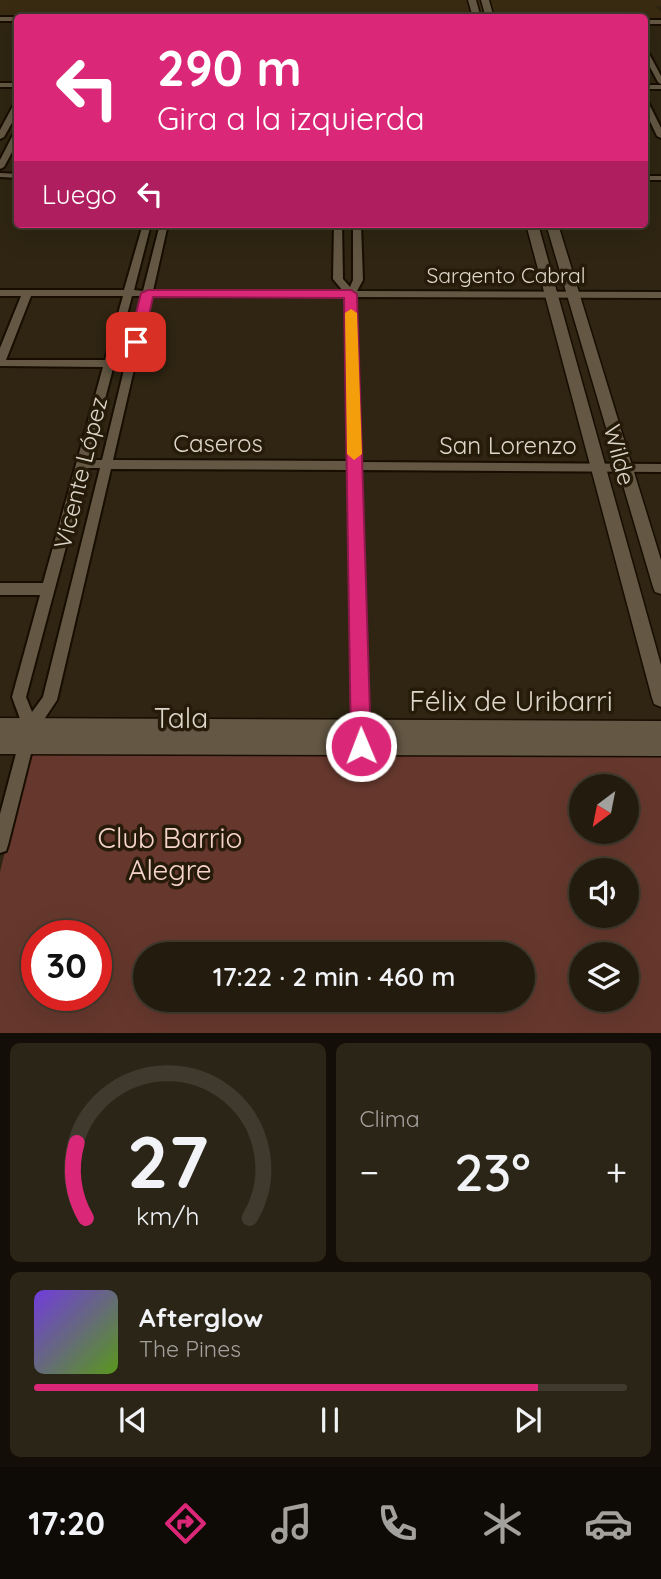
<!DOCTYPE html>
<html lang="es">
<meta charset="utf-8">
<style>
body{margin:0;font-family:Quicksand,sans-serif;background:#2b2517;color:#f1f3f6;height:100vh;display:flex;flex-direction:column;font-size:26px;white-space:nowrap}
*{box-sizing:border-box;margin:0}
p{font-size:23px;color:#a3a19e}
.icon{flex:none;width:38px;height:38px;fill:none;stroke:currentColor;stroke-width:2;stroke-linecap:round;stroke-linejoin:round}
.map{position:relative;height:1033px;overflow:hidden}
.details{display:flex;flex-direction:column;gap:10px;padding:10px;background:#130f08;flex:1}
.details>*{flex:none}
.banner{position:absolute;left:14px;top:14px;width:634px;height:214px;border-radius:7px;box-shadow:0 7px 28px #0002,0 0 0 2px #403a2e;background:#db2777;color:#fff;overflow:hidden}
.needle{width:46px;rotate:212deg}
.controls{position:absolute;left:569px;top:774px;display:grid;gap:14px}
.controls a{display:grid;place-items:center;width:70px;height:70px;border-radius:50%;background:#231c0e;box-shadow:0 7px 28px #0002,0 0 0 2px #403a2e;font-size:35px}
.speed{position:absolute;left:21px;top:920px;display:flex;gap:14px;font-size:35px;font-weight:700;text-align:center}
.speed>*{display:grid;place-content:center;width:91px;height:91px;border-radius:50%;background:#231c0e;box-shadow:0 7px 28px #0002,0 0 0 2px #403a2e;line-height:1}
.speed .limit{border:10px solid #d22;background:#fff;color:#111}
.pin{position:absolute;display:grid;place-items:center;width:60px;height:60px;color:#fff;margin:-30px;border-radius:14px;box-shadow:0 4px 10px #0006}
.me{position:absolute;width:77px;margin:-38px;rotate:359deg;stroke-linejoin:round;filter:drop-shadow(0 0 5px #0008)}
.turn{display:flex;align-items:center;gap:24px;height:147px;padding:0 28px;font-size:32px}
.turn .icon{width:91px;height:91px;stroke-width:2.5}
.turn b{display:block;font-size:49px;line-height:60px}
.then{display:flex;align-items:center;height:66px;padding:0 28px;background:#0003;gap:14px;font-size:26px}
.big{font-size:52px;font-weight:600;line-height:1.1}
.details .widget{flex:1;display:flex;flex-direction:column;justify-content:center;gap:10px;min-width:0;padding:0 24px;border-radius:10px;background:#2b2517}
.details .dial{align-items:center;gap:0}
.dial svg{height:182px;overflow:visible;fill:none;stroke:#403a2e;stroke-width:7;stroke-linecap:round;text-anchor:middle}
.dial text{fill:#f1f3f6;stroke:none}
.song{display:flex;align-items:center;gap:21px}
.cover{width:84px;height:84px;border-radius:10px;background:linear-gradient(135deg,hsl(260 70% 55%),hsl(90 70% 35%))}
.played{height:7px;border-radius:4px;background:linear-gradient(90deg,#db2777 85%,#403a2e 85%)}
.keys{display:flex;justify-content:space-around;direction:ltr}
.heat{display:flex;justify-content:space-between;align-items:center;font-size:38px;direction:ltr}
.details .tiles{flex:1;display:grid;gap:10px;grid-template-columns:1fr 1fr}
.widget:last-child{grid-column:span 2}
.trip{position:absolute;left:133px;top:942px;width:402px;height:70px;border-radius:35px;background:#231c0e;box-shadow:0 7px 28px #0002,0 0 0 2px #403a2e;font-weight:600;line-height:70px;text-align:center}
.dock{display:flex;height:112px;justify-content:space-around;align-items:center;background:#0e0b06;color:#a3a19e}
.dock .icon{width:49px;height:49px}
.dock .on{color:#db2777}
.dock b{font-size:32px;color:#f1f3f6}
.map>svg:first-child{display:block}
.built{fill:#392b12}
.green{fill:#66382d;fill-rule:evenodd}
.lines{fill:none;stroke-linecap:round;stroke-linejoin:round}
.minor-casing{stroke:#170d00;stroke-width:4}
.tertiary-casing{stroke:#170d00;stroke-width:3}
.minor{fill:#645844;fill-rule:evenodd}
.tertiary{fill:#645844;fill-rule:evenodd}
.route{fill:#db2777;stroke:#8e194d;stroke-width:2}
.slow{fill:#f59e0b}
.labels{text-anchor:middle;stroke-width:7;stroke-linejoin:round;paint-order:stroke}
.far-street-label{font-size:21px;fill:#ddd6ca;stroke:#261b09}
.street-label{font-size:24px;fill:#ddd6ca;stroke:#261b09}
.near-street-label{font-size:28px;fill:#ddd6ca;stroke:#261b09}
.near-park-label{font-size:28px;fill:#f7d4cb;stroke:#261b09}
</style>
<div class="map">
<svg width="661" height="1033" viewBox="0 0 661 1033">
<rect width="100%" height="100%" fill="#2f2512"/>
<path class="built" d="M0,0H661V6L656,7L661,12V19L0,17Z"/>
<path class="green" d="M29,753L661,755V1033H0V872ZM581,786H626V831H581ZM581,870H626V915H581ZM37,936H96V996H37ZM145,954H523V999H145ZM581,954H626V999H581Z"/>
<g class="lines">
<g class="minor-casing">
<path id="minor" d="M0,17H18L19,18H18V21H0Z
M644,20H661V24H644Z
M644,48L647,50L661,76V84L658,82L644,56Z
M0,83H18V87H0Z
M644,85H661V89H644Z
M644,100L648,102L661,128V138L657,136L644,109Z
M18,102V112L4,137L0,139V130L14,104Z
M18,131V141L4,167L0,169V160L14,133Z
M0,173L18,174V178L0,177Z
M644,176H661V180H644Z
M143,224H151L134,290L143,291L160,224H168L153,291H343L333,279L334,224H342L343,279L350,287L353,280V224H361L363,280L357,291L661,292V298L356,297L361,462L661,464V472L361,470L368,735L366,740L361,742L356,740L354,735L349,470L111,469L57,700L37,730L8,845L6,851L0,853V814L23,727L12,697L40,595H0V583H43L103,367L0,366V348L21,296H0V290H124ZM31,296H123L105,360H6ZM132,296H142L102,460H89ZM151,296L346,297L349,461L113,460ZM87,468H100L43,697L32,712L26,697Z"/>
</g>
<g class="tertiary-casing">
<path id="tertiary" d="M468,0H476L481,18H473Z
M481,0H489L494,18H486Z
M526,224H538L661,665V707L654,704L652,698Z
M546,224H558L661,560V594L655,592L653,587Z
M0,718L661,721V756L0,754Z"/>
</g>
<use href="#minor" class="minor"/>
<use href="#tertiary" class="tertiary"/>
</g>
<path class="route" d="M148,290H351L357,294L371,746L368,753L361,756L354,753L351,746L344,298L153,297L143,342L136,346L129,342L141,293Z"/>
<path class="slow" d="M351,309L357,313L362,454L354,460L347,454L345,313Z"/>
<g class="labels">
<g class="far-street-label">
<text x="506" y="283">Sargento Cabral</text>
</g>
<g class="street-label">
<text x="218" y="452">Caseros</text>
<text x="508" y="454">San Lorenzo</text>
<text transform="translate(619 455) rotate(75)" y="8">Wilde</text>
<text transform="translate(81 473) rotate(-76)" y="8">Vicente López</text>
</g>
<g class="near-street-label">
<text x="511" y="711">Félix de Uribarri</text>
<text x="181" y="728">Tala</text>
</g>
<g class="near-park-label">
<text x="170" y="848">Club Barrio<tspan x="170" dy="32">Alegre</tspan></text>
</g>
</g>
</svg>
<div class="controls">
<a><svg class="needle" viewBox="-14 -14 28 28"><path d="M0-13l5 13h-10z" fill="#e53935"/><path d="M0 13l5-13h-10z" fill="#a3a19e"/></svg></a>
<a><svg class="icon" aria-label="sound" viewBox="0 0 24 24"><path d="M4 9h4l5-4v14l-5-4H4zM17 9q2 3 0 6"/></svg></a>
<a><svg class="icon" aria-label="layers" viewBox="0 0 24 24"><path d="M12 4l9 5-9 5-9-5zM3 14l9 5 9-5"/></svg></a>
</div>
<div class="speed"><div class="limit">30</div></div>
<div class="pin" style="left:136px;top:342px;background:#d93025"><svg class="icon" aria-label="arrive" viewBox="0 0 24 24"><path d="M6 21V4h12l-3 4 3 4H6"/></svg></div>
<svg class="me" style="left:361px;top:746px" viewBox="-20 -20 40 40"><circle r="17" fill="#db2777" stroke="#fff" stroke-width="3"/><path d="M0-11L8 9 0 5-8 9z" fill="#fff"/></svg>
<div class="trip">17:22 · 2 min · 460 m</div>
<div class="banner">
<div class="turn"><svg class="icon" aria-label="left" viewBox="0 0 24 24"><path d="M17 20v-9H6M10 6l-5 5 5 5"/></svg><div><b>290 m</b>Gira a la izquierda</div></div>
<div class="then">Luego<svg class="icon" aria-label="left" viewBox="0 0 24 24"><path d="M17 20v-9H6M10 6l-5 5 5 5"/></svg></div>
</div>
</div>
<section class="details">
<div class="tiles">
<div class="widget dial"><svg viewBox="0 0 100 80">
<path d="M14 69A42 42 0 1 1 86 69"/>
<path d="M14 69A42 42 0 0 1 10 36" stroke="#db2777"/>
<text x="50" y="56" font-size="32" font-weight="700">27</text>
<text x="50" y="72" font-size="11">km/h</text>
</svg></div>
<div class="widget"><p>Clima</p>
<div class="heat"><a>−</a><b class="big">23°</b><a>+</a></div>
</div>
<div class="widget">
<div class="song"><i class="cover"></i><div><b>Afterglow</b><p>The Pines</p></div></div>
<div class="played"></div>
<div class="keys"><svg class="icon" aria-label="previous" viewBox="0 0 24 24"><path d="M18 5L8 12l10 7zM5 5v14"/></svg><svg class="icon" aria-label="pause" viewBox="0 0 24 24"><path d="M8 5v14M16 5v14"/></svg><svg class="icon" aria-label="next" viewBox="0 0 24 24"><path d="M6 5l10 7-10 7zM19 5v14"/></svg></div>
</div>
</div>
</section>
<nav class="dock">
<b>17:20</b>
<svg class="icon on" aria-label="directions" viewBox="0 0 24 24"><path d="M12 3l9 9-9 9-9-9zM9 14v-3h6M13 9l2 2-2 2"/></svg>
<svg class="icon" aria-label="music" viewBox="0 0 24 24"><path d="M9 18V5l10-2v13"/><circle cx="6" cy="18" r="3"/><circle cx="16" cy="16" r="3"/></svg>
<svg class="icon" aria-label="phone" viewBox="0 0 24 24"><path d="M5 4h4l2 5-3 2q2 4 5 5l2-3 5 2v4C11 20 4 13 5 4z"/></svg>
<svg class="icon" aria-label="climate" viewBox="0 0 24 24"><path d="M12 3v18M4 7l16 10M4 17L20 7"/></svg>
<svg class="icon" aria-label="car" viewBox="0 0 24 24"><path d="M5 17H2v-5l4-1 3-4h7l3 4 3 1v5h-3M9 17h6M6 11h13"/><circle cx="7" cy="17" r="2"/><circle cx="17" cy="17" r="2"/></svg>
</nav>
